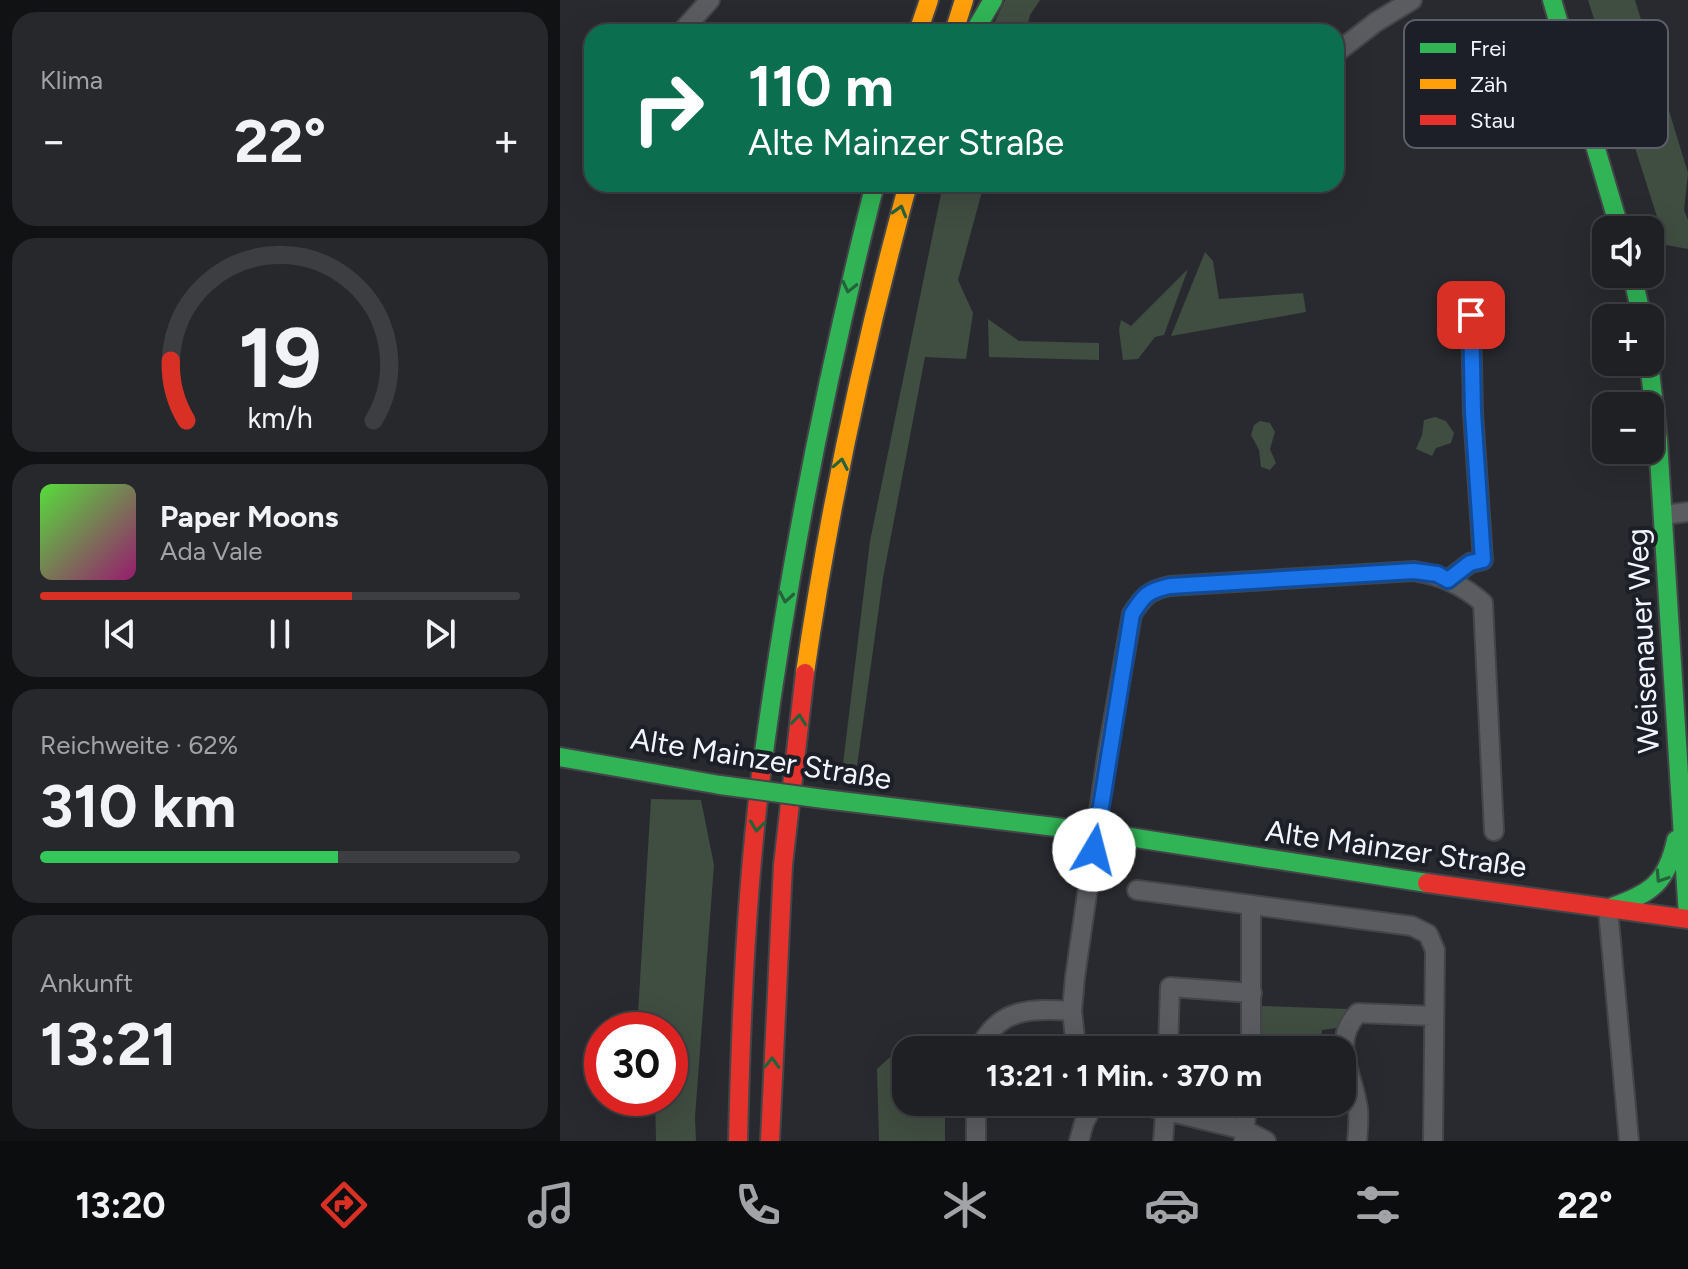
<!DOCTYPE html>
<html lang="de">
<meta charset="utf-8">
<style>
body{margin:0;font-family:Figtree,sans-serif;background:#27282b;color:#f1f3f6;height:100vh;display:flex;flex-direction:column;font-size:30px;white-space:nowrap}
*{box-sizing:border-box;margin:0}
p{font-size:26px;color:#a1a3a6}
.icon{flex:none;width:44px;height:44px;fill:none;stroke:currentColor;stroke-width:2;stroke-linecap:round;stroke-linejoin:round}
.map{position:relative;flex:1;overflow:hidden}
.details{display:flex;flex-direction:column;gap:12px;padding:12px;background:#111213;width:560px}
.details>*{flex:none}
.banner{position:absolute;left:24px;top:24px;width:760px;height:168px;border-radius:24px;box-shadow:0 8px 32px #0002,0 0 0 2px #3c3e41;background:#0b6e4f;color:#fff;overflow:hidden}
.fabs{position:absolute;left:1032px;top:216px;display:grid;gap:16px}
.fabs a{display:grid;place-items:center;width:72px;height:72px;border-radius:16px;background:#1f2023;box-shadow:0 8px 32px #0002,0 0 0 2px #3c3e41;font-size:40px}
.speed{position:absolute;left:24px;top:1012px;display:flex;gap:16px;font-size:40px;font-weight:700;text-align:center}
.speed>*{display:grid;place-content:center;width:104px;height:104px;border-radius:50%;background:#1f2023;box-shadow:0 8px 32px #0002,0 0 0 2px #3c3e41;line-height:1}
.speed .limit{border:12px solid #d22;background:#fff;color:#111}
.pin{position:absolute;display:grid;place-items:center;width:68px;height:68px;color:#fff;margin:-34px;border-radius:16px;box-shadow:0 4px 12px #0006}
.me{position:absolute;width:88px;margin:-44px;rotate:8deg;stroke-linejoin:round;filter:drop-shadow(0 0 6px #0008)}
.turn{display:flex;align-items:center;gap:28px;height:168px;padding:0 32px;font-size:36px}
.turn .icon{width:104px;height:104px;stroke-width:2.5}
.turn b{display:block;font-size:56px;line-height:68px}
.big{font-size:60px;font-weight:700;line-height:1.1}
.details .tile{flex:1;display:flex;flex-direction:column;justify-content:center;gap:12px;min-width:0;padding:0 28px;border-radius:24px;background:#27282b}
.details .dial{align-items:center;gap:0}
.dial svg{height:208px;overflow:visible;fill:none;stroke:#3c3e41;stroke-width:7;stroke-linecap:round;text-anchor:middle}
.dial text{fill:#f1f3f6;stroke:none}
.song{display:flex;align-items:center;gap:24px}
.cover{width:96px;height:96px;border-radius:12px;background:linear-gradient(135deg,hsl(110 70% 55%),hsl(320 70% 35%))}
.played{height:8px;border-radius:4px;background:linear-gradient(90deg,#d93025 65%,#3c3e41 65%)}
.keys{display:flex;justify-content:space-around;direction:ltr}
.heat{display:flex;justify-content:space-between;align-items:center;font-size:44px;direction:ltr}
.charge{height:12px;border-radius:6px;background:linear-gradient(90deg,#34c759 62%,#3c3e41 0)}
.trip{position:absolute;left:332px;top:1036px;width:464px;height:80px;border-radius:24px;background:#1f2023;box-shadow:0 8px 32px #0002,0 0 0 2px #3c3e41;font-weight:700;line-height:80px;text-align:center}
.tab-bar{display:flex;height:128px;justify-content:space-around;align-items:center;background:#0c0d0e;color:#a1a3a6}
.tab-bar .icon{width:56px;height:56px}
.tab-bar .current{color:#d93025}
.tab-bar b{font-size:36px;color:#f1f3f6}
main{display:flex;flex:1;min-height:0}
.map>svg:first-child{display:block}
.green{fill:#404d41}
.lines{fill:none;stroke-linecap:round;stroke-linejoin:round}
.street-casing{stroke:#434548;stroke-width:22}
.fast-casing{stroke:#434548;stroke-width:22}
.slow-casing{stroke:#434548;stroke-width:22}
.jam-casing{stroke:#434548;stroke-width:22}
.street{stroke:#5b5c60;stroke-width:18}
.fast{stroke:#30b455;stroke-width:18}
.slow{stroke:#ff9f0a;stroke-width:18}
.jam{stroke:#e5322d;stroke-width:18}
.fast-bridge-casing{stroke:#434548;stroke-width:22;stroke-linecap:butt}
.fast-bridge{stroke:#30b455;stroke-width:18}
.oneway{stroke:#25623c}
.route-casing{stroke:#114b97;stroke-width:20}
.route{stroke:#1a73e8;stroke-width:14}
.labels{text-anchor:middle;stroke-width:8;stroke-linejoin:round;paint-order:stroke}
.street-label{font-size:30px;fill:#f2f5fb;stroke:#1c1f28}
.key{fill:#1c1f28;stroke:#5c5f67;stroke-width:2}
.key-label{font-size:22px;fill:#f2f5fb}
</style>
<main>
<section class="details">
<div class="tile"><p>Klima</p>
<div class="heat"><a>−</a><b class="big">22°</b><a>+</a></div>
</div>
<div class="tile dial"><svg viewBox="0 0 100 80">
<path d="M14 69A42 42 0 1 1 86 69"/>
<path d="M14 69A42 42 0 0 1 8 46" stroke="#d93025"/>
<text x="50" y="56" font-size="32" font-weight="700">19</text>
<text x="50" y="72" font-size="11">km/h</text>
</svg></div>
<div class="tile">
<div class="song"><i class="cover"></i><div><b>Paper Moons</b><p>Ada Vale</p></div></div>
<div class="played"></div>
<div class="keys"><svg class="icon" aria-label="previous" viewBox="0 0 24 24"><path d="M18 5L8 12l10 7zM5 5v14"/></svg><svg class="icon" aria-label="pause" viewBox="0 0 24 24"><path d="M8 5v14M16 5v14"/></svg><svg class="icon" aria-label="next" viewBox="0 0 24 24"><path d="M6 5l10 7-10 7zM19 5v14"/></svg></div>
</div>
<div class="tile"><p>Reichweite · 62%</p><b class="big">310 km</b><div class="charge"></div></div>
<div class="tile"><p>Ankunft</p><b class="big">13:21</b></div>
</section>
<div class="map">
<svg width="1128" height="1141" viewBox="0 0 1128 1141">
<rect width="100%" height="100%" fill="#292a2f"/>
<path class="green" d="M445,0H480L470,15L466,32H430Z
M1028,0H1075L1128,173L1124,210L1128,220V249L1106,245Z
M383,184H424L398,280L413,313L406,359L365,357L323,578L297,766L283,764L310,541Z
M645,252L653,261L659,299L743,293L746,312L611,336Z
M628,269L604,335L595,337L578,359L563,360L559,330L561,320L571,326Z
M428,319L459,341L539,343V360L429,357Z
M875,417L886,421L894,433L891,443L876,448L872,456L856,449L862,435L864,420Z
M700,421L710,423L715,432L710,449L716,463L710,470L701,467L699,450L691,435L694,425Z
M91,799L141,800L154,865L135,1117L136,1141H96L95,1098H110V1030H77Z
M702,1006L789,1009L785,1027L762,1030L761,1041H700L699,1008Z
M346,1050V1102H385V1141H319L317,1069L329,1058Z"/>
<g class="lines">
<g class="street-casing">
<path id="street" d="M124,29L150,0
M776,53L816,22L852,0
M1103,515L1128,512
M888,580L910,563L923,560L913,412L911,315L929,308
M577,890L852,926L868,934L875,950L873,1141
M1048,909L1069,1141
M512,1011L515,977L547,756L572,614C583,597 589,590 610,586L854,571C881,575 903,585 923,603L934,831
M419,1050C437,1008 472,1008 512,1011L515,1038L520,1050
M608,1050L610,987L692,993
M691,1050V905
M570,1102L685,1130L706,1141
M684,1139L687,1102
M416,1141V1102
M519,1141L524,1123L535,1102
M603,1141L606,1102
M797,1141C798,1131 799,1119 798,1109C794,1074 769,1044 798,1013L874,1016"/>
</g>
<g class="fast-casing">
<path id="fast" d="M992,0L1060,230
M414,32L433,0
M1072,274L1082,318
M1089,362L1098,441L1128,917
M0,757L160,785
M202,767C228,570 266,377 315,184
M264,799L537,832L867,883
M1052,907C1092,893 1107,882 1116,840"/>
</g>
<g class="slow-casing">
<path id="slow" d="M358,32L369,0
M394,32L404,0
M245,673C269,508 304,345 348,184"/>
</g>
<g class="jam-casing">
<path id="jam" d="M867,883L1128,919
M178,1141C181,1016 186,891 202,767
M210,1141L223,865L245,673"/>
</g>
<use href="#street" class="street"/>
<use href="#fast" class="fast"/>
<use href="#slow" class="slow"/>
<use href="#jam" class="jam"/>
<g class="fast-bridge-casing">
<path id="fast-bridge" d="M160,785L264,799"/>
</g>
<use href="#fast-bridge" class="fast-bridge"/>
</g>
<defs><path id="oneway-chevron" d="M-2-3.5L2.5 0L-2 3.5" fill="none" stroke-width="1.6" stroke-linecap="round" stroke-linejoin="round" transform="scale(2)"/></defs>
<g class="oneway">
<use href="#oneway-chevron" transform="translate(340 211) rotate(-74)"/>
<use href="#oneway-chevron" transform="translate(289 287) rotate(103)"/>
<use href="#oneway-chevron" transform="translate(281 464) rotate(-79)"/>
<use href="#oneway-chevron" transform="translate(226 597) rotate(100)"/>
<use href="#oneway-chevron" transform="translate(239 720) rotate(-84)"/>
<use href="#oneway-chevron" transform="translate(197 826) rotate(97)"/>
<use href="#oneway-chevron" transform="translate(1101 877) rotate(123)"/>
<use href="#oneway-chevron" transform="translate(212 1063) rotate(-88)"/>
</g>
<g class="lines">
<g class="route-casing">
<path id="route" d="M534,850L572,614C584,595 587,591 610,586L854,571L877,574L888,580L910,563L923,560L913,412L911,315"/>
</g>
<use href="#route" class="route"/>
</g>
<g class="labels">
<g class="street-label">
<text transform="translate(1083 641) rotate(-93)" y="10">Weisenauer Weg</text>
<text transform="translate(201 759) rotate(9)" y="10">Alte Mainzer Straße</text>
<text transform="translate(836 849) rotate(8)" y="10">Alte Mainzer Straße</text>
</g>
</g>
<rect x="844" y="20" width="264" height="128" rx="12" class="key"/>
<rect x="860" y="43" width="36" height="10" fill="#30b455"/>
<rect x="860" y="79" width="36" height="10" fill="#ff9f0a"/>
<rect x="860" y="115" width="36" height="10" fill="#e5322d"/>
<g class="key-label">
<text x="910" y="56">Frei</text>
<text x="910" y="92">Zäh</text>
<text x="910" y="128">Stau</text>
</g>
</svg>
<div class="fabs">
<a><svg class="icon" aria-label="sound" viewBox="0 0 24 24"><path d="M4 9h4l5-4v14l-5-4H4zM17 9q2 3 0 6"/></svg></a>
<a>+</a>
<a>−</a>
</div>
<div class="speed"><div class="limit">30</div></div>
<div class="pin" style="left:911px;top:315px;background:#d93025"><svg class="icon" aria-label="arrive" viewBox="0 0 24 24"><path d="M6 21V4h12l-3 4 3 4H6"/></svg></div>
<svg class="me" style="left:534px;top:850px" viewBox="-20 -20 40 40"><circle r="19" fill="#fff"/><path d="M0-13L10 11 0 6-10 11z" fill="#1a73e8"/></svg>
<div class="trip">13:21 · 1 Min. · 370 m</div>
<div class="banner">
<div class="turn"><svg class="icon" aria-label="right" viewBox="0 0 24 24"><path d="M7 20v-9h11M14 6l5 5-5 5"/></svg><div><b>110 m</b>Alte Mainzer Straße</div></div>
</div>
</div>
</main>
<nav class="tab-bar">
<b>13:20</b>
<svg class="icon current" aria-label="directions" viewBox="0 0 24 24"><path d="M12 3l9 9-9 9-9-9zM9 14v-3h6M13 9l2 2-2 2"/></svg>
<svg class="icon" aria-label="music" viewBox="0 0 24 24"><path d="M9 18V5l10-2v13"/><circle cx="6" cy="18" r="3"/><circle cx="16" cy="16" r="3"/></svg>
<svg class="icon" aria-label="phone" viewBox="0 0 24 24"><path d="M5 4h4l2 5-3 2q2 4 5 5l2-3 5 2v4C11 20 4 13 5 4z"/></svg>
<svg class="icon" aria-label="climate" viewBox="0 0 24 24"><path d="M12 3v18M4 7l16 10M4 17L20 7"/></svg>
<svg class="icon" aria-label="car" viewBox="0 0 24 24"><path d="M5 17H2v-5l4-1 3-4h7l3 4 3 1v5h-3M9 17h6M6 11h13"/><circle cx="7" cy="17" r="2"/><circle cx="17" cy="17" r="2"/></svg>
<svg class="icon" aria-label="filters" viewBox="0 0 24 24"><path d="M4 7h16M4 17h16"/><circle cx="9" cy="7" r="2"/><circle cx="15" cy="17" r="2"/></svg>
<b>22°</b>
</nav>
